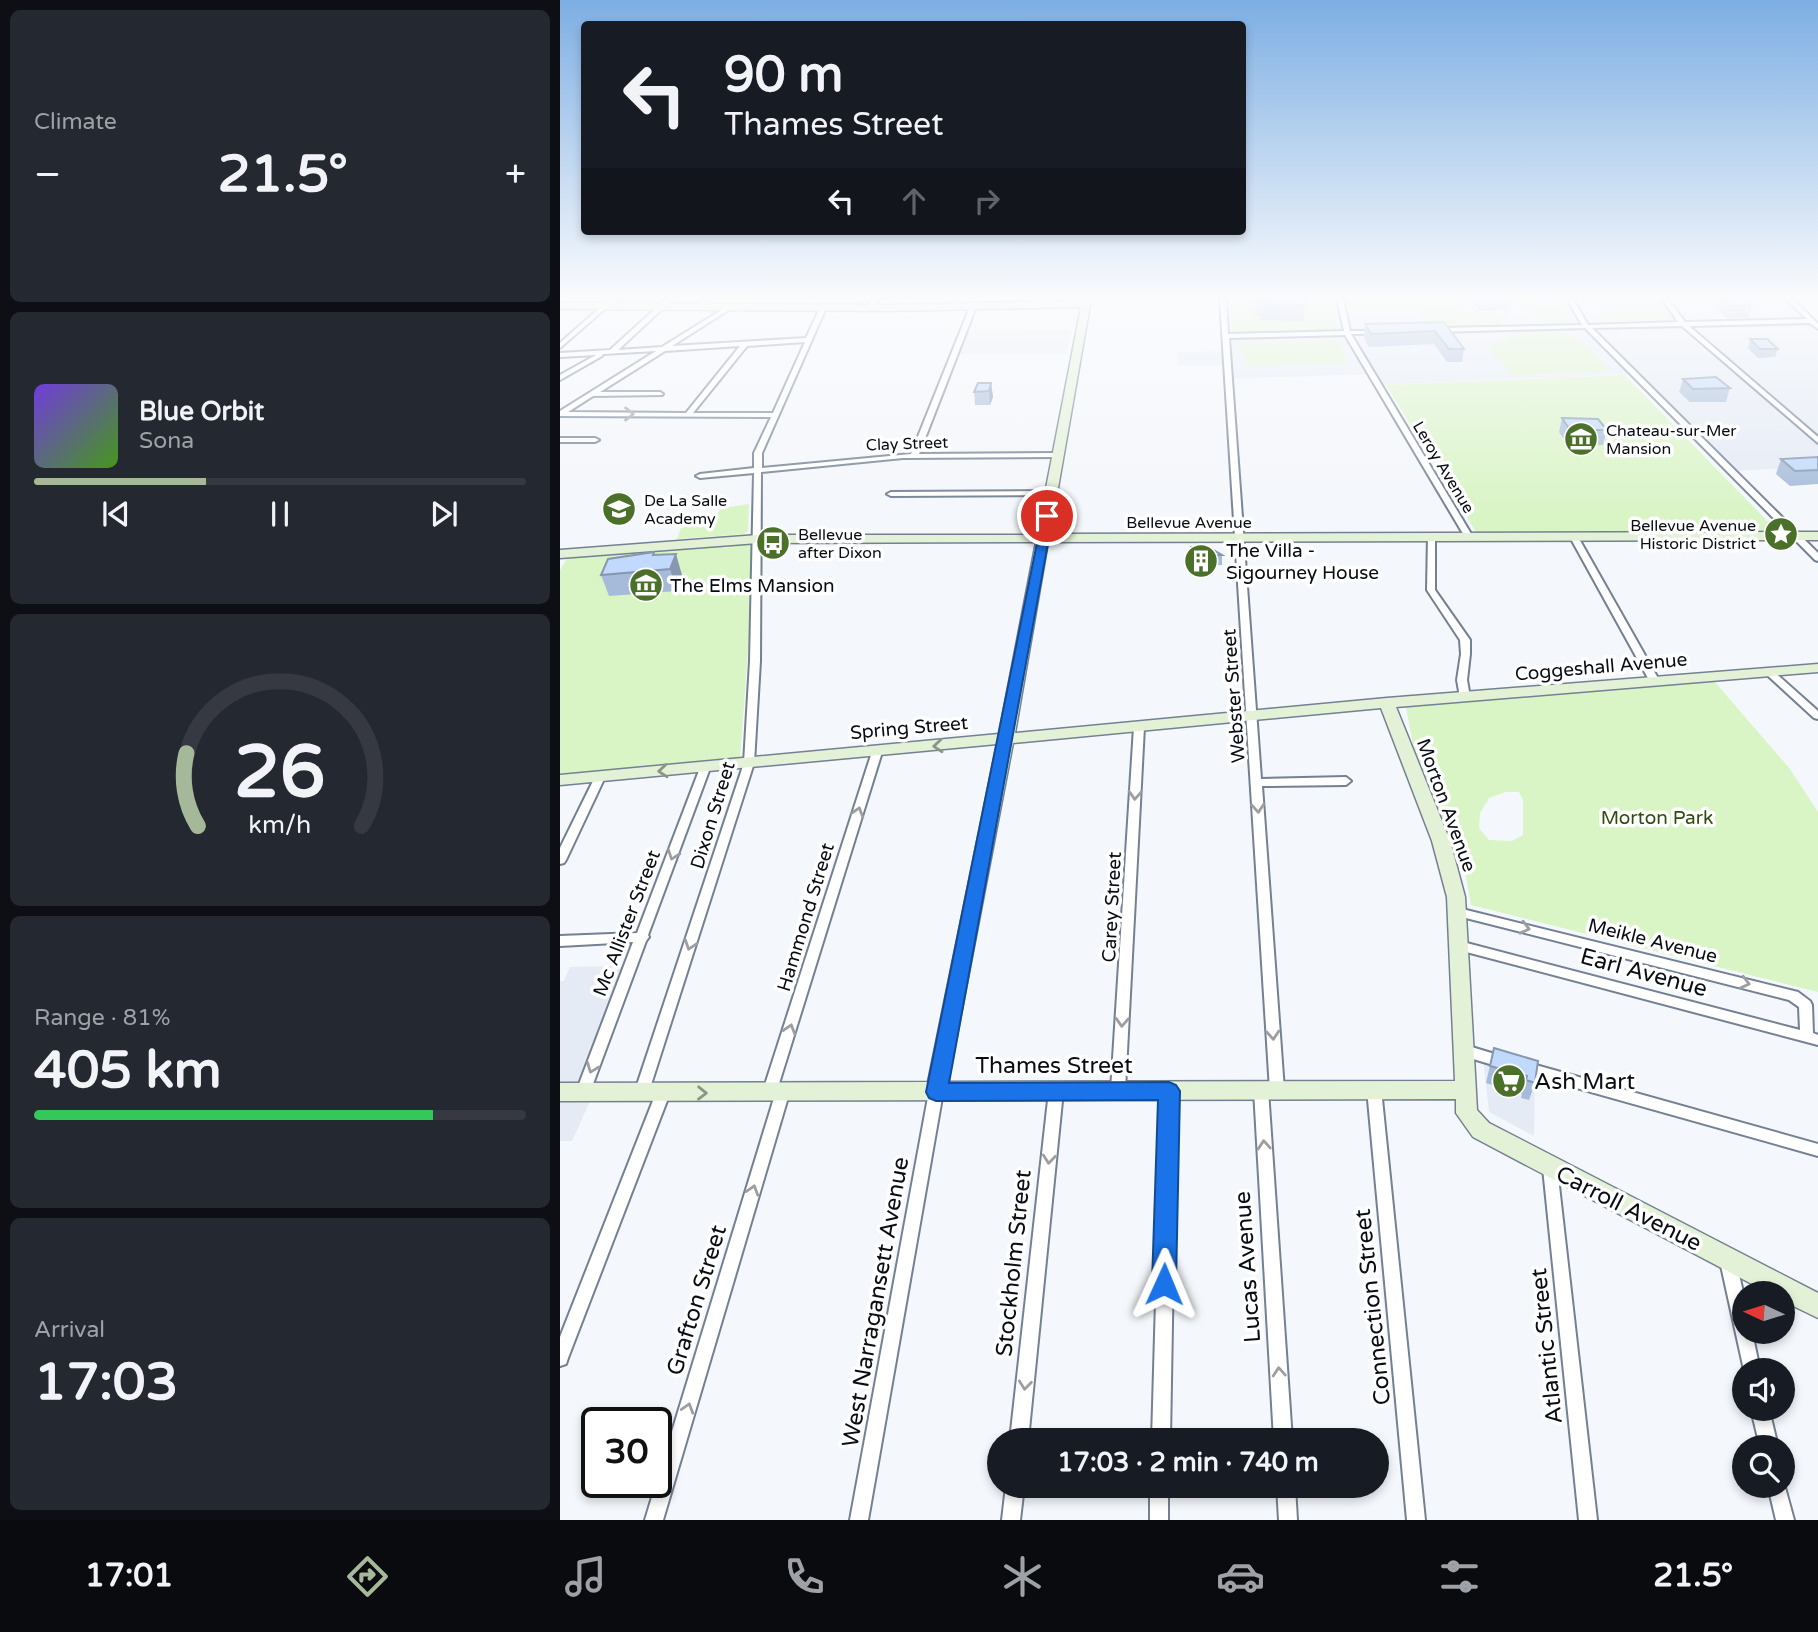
<!DOCTYPE html>
<meta charset="utf-8">
<style>
body{margin:0;font-family:"Varela Round",sans-serif;background:#242831;color:#f1f3f6;height:100vh;display:flex;flex-direction:column;font-size:26px;white-space:nowrap}
*{box-sizing:border-box;margin:0}
p{font-size:23px;color:#9ea1a6}
.icon{flex:none;width:38px;height:38px;fill:none;stroke:currentColor;stroke-width:2;stroke-linecap:round;stroke-linejoin:round}
.map{position:relative;flex:1;overflow:hidden}
.sheet{display:flex;flex-direction:column;gap:10px;padding:10px;background:#0d0f14;width:560px}
.sheet>*{flex:none}
.guide{position:absolute;left:21px;top:21px;width:665px;height:214px;border-radius:7px;box-shadow:0 4px 10px #0003;background:#171b24;color:#f1f3f6;overflow:hidden}
.needle{width:46px;rotate:274deg}
.tools{position:absolute;left:1172px;top:1281px;display:grid;gap:14px}
.tools a{display:grid;place-items:center;width:63px;height:63px;border-radius:50%;background:#171b24;box-shadow:0 4px 10px #0003;font-size:35px}
.speed{position:absolute;left:21px;top:1407px;display:flex;gap:14px;font-size:35px;font-weight:700;text-align:center}
.speed>*{display:grid;place-content:center;width:91px;height:91px;border-radius:50%;background:#171b24;box-shadow:0 4px 10px #0003;line-height:1}
.speed .limit{border:4px solid #111;border-radius:10px;background:#fff;color:#111}
.pin{position:absolute;display:grid;place-items:center;width:60px;height:60px;color:#fff;margin:-30px;border:4px solid #fff;border-radius:50%;box-shadow:0 2px 7px #0007}
.me{position:absolute;width:77px;margin:-38px;rotate:1deg;stroke-linejoin:round;filter:drop-shadow(0 0 5px #0008)}
.turn{display:flex;align-items:center;gap:24px;height:147px;padding:0 28px;font-size:32px}
.turn .icon{width:91px;height:91px;stroke-width:2.5}
.turn b{display:block;font-size:49px;line-height:60px}
.lanes{display:flex;align-items:center;height:66px;padding:0 28px;background:#0003;justify-content:center;gap:35px;direction:ltr}
.lanes .off{opacity:.35}
.big{font-size:52px;font-weight:800;line-height:1.1}
.sheet .widget{flex:1;display:flex;flex-direction:column;justify-content:center;gap:10px;min-width:0;padding:0 24px;border-radius:10px;background:#242831}
.sheet .dial{align-items:center;gap:0}
.dial svg{height:182px;overflow:visible;fill:none;stroke:#363941;stroke-width:7;stroke-linecap:round;text-anchor:middle}
.dial text{fill:#f1f3f6;stroke:none}
.song{display:flex;align-items:center;gap:21px}
.cover{width:84px;height:84px;border-radius:10px;background:linear-gradient(135deg,hsl(260 70% 55%),hsl(100 70% 35%))}
.played{height:7px;border-radius:4px;background:linear-gradient(90deg,#a6b89a 35%,#363941 35%)}
.keys{display:flex;justify-content:space-around;direction:ltr}
.heat{display:flex;justify-content:space-between;align-items:center;font-size:38px;direction:ltr}
.charge{height:10px;border-radius:5px;background:linear-gradient(90deg,#34c759 81%,#363941 0)}
.trip{position:absolute;left:427px;top:1428px;width:402px;height:70px;border-radius:35px;background:#171b24;box-shadow:0 4px 10px #0003;font-weight:800;line-height:70px;text-align:center}
.tab-bar{display:flex;height:112px;justify-content:space-around;align-items:center;background:#090b0e;color:#9ea1a6}
.tab-bar .icon{width:49px;height:49px}
.tab-bar .on{color:#a6b89a}
.tab-bar b{font-size:32px;color:#f1f3f6}
main{display:flex;flex:1;min-height:0}
.map>svg:first-child{display:block}
.built{fill:#e4ebf5}
.green{fill:#d9f4c5;fill-rule:evenodd}
.lines{fill:none;stroke-linecap:round;stroke-linejoin:round}
.street-casing{stroke:#738193;stroke-width:4}
.secondary-casing{stroke:#738193;stroke-width:3}
.street{fill:#fff;fill-rule:evenodd}
.secondary{fill:#e3f2d7;fill-rule:evenodd}
.wall{fill:#a5bbd9}
.shaded-wall{fill:#8698b0}
.building{fill:#c0d9fc;stroke:#8698b0;stroke-width:2}
.oneway{stroke:#9c9ea1}
.oneway2{stroke:#8b9689}
.route{fill:#1a73e8;stroke:#114b97;stroke-width:2}
.labels{text-anchor:middle;stroke-width:7;stroke-linejoin:round;paint-order:stroke}
.far-poi-label{font-size:16px;fill:#080d14;stroke:#fff;text-anchor:start}
.far-street-label{font-size:16px;fill:#080d14;stroke:#fff}
.poi-label{font-size:19px;fill:#080d14;stroke:#fff;text-anchor:start}
.street-label{font-size:19px;fill:#080d14;stroke:#fff}
.park-label{font-size:19px;fill:#2e4d0b;stroke:#fff}
.near-street-label{font-size:23px;fill:#080d14;stroke:#fff}
.near-poi-label{font-size:23px;fill:#080d14;stroke:#fff;text-anchor:start}
</style>
<main>
<section class="sheet">
<div class="widget"><p>Climate</p>
<div class="heat"><a>−</a><b class="big">21.5°</b><a>+</a></div>
</div>
<div class="widget">
<div class="song"><i class="cover"></i><div><b>Blue Orbit</b><p>Sona</p></div></div>
<div class="played"></div>
<div class="keys"><svg class="icon" aria-label="previous" viewBox="0 0 24 24"><path d="M18 5L8 12l10 7zM5 5v14"/></svg><svg class="icon" aria-label="pause" viewBox="0 0 24 24"><path d="M8 5v14M16 5v14"/></svg><svg class="icon" aria-label="next" viewBox="0 0 24 24"><path d="M6 5l10 7-10 7zM19 5v14"/></svg></div>
</div>
<div class="widget dial"><svg viewBox="0 0 100 80">
<path d="M14 69A42 42 0 1 1 86 69"/>
<path d="M14 69A42 42 0 0 1 9 37" stroke="#a6b89a"/>
<text x="50" y="56" font-size="32" font-weight="700">26</text>
<text x="50" y="72" font-size="11">km/h</text>
</svg></div>
<div class="widget"><p>Range · 81%</p><b class="big">405 km</b><div class="charge"></div></div>
<div class="widget"><p>Arrival</p><b class="big">17:03</b></div>
</section>
<div class="map">
<svg width="1258" height="1520" viewBox="0 0 1258 1520">
<rect width="100%" height="100%" fill="#f4f7fb"/>
<path class="built" d="M527,299H1229L1258,327V467L1170,471L1074,374L818,385L810,374L668,379L667,365H618L617,352L666,351L663,301Z
M511,330L507,354H399L408,331Z
M63,966L11,1098L31,1099L12,1141H0V981H4L10,967Z
M923,1058L975,1073L974,1136L929,1112Z"/>
<path class="green" d="M788,299H920L904,302L906,305L901,306L910,311L944,313L948,318L940,321L941,325L866,327L859,309L791,311Z
M946,299L1003,300L1014,322L980,323L964,304L950,305Z
M1084,299H1098L1112,320L1043,322L1037,318H1047L1043,312L1028,309L1092,307L1088,303L1092,302Z
M746,304L773,305L778,331L672,333L670,305L695,309V316H700V320L744,321Z
M987,332L1012,334L1052,371L952,375L930,350C943,333 967,333 987,332Z
M778,340L788,363L687,366L681,342Z
M1065,375L1216,530L916,532L826,385Z
M189,504L188,531L184,534L117,539L126,514L156,515L162,508Z
M173,544H191L190,624L180,758L0,774V570L8,557L154,545L166,548Z
M1154,681L1230,769L1258,812V992L911,905L906,877L853,744L846,707ZM946,792H959L963,800V835L952,841L929,840L919,828L920,813L929,798Z"/>
<g class="lines">
<g class="street-casing">
<path id="street" d="M41,299L50,301L63,299L49,305Z
M106,299H113L58,350L102,347L168,306L171,308L170,309L112,346L246,338L260,308L263,306L266,308L202,453V468L351,454L410,307L413,305L416,307L359,454L498,453L502,455L498,457L343,458L201,472L200,661L194,763L89,1091L87,1095L82,1097L77,1095L75,1091L184,763L190,661L194,473L140,478L136,476L140,474L194,468V453L211,417L0,416V411L96,351L43,354L42,356L0,380V375L36,355L0,357V353L50,350ZM245,342L213,413H133L187,346ZM180,346L126,413L8,412L33,396L102,395L103,394L100,392H40L105,351Z
M143,299H150L141,308H137V306Z
M313,299H320L311,309H307L306,308Z
M660,299H666L668,334L784,331L777,299H783L790,331H818L819,332L816,334H791L913,537L909,539L905,537L785,335L669,338L701,779L786,777L791,781L786,785L702,786L724,1090L722,1094L717,1096L712,1094L710,1090Z
M1007,299H1013L1028,325L1118,322L1102,299H1108L1125,322L1247,319L1226,299H1233L1258,324V329L1250,323L1129,326L1258,437V443L1122,326L1032,328L1258,553V561L1255,560L1025,328L878,332L875,330L878,328L1022,325Z
M42,306L47,307L0,348V343Z
M0,438H35L39,440L35,442H0Z
M491,491L495,493L494,495L331,496L327,494L331,492Z
M868,535H871L875,537V590L910,640V654L907,680L910,697L905,700L900,697L897,680L901,654L900,640L867,590Z
M1011,535H1014L1018,537L1099,680L1097,682H1091L1089,680L1010,537Z
M1209,669L1212,670L1258,711V719L1254,718L1206,674L1204,672Z
M579,724L584,727L565,1090L563,1094L558,1096L553,1094L551,1090L574,727Z
M317,749L322,752L217,1090L222,1088L227,1090L229,1094L103,1520H85L214,1098L209,1100L204,1098L202,1094L312,752Z
M145,765L150,768L88,935L89,937L86,941L30,1092L28,1096L23,1098L18,1096L16,1092L73,942L0,946V936L77,933L140,768Z
M40,774L45,777L6,860L4,863L0,864V848L35,777Z
M898,908L1238,992L1250,1001L1252,1005L1253,1033L1258,1035V1045L895,949L893,946L895,943L899,941L1240,1030L1239,1007L1229,1000L894,915L892,912L894,909Z
M905,1045L948,1058L950,1062L948,1066L943,1068L900,1055L898,1051L900,1047Z
M965,1062L1258,1144V1156L960,1072L958,1068L960,1064Z
M814,1083L819,1085L821,1089L865,1520H847L807,1089L809,1085Z
M701,1084L706,1086L708,1090L732,1440H714L694,1090L696,1086Z
M496,1085L501,1087L503,1091L468,1440H450L489,1091L491,1087Z
M609,1085L614,1087L616,1091L610,1440H592L602,1091L604,1087Z
M376,1086L381,1088L383,1092L308,1520H290L369,1092L371,1088Z
M103,1087L108,1089L110,1093L8,1358L6,1364L0,1366V1337L96,1093L98,1089Z
M990,1161L995,1163L997,1168L1037,1520H1019L983,1168L985,1163Z
M1168,1253L1174,1256L1176,1261L1185,1301V1332H1192L1200,1370H1185V1373L1184,1370L1160,1261L1162,1256Z
M1191,1409H1209L1218,1447H1200Z
M1223,1480L1234,1520H1216L1208,1486H1223Z
M446,1486H464L460,1520H442Z
M590,1486H608V1520H590Z
M717,1486H735L737,1520H719Z"/>
</g>
<g class="secondary-casing">
<path id="secondary" d="M523,299H531L490,534L1258,532V540L488,542L455,733L827,698L1258,664V672L836,707L890,841L905,897L917,1110L929,1123L1258,1293V1318L1223,1301V1293H1209L913,1137L896,1113V1099L0,1101V1083L368,1082L437,744L0,785V775L439,734L476,542L198,543L0,558V550L198,535H477L521,307L329,311L0,309V303L329,305L522,301ZM821,708L872,841L887,897L895,1081L388,1082L453,743Z"/>
</g>
<use href="#street" class="street"/>
<use href="#secondary" class="secondary"/>
</g>
<path class="wall" d="M912,299H950L949,309L919,311L912,302Z
M1161,299H1185L1192,305L1189,318H1167L1158,309Z
M1189,299H1206L1205,302H1191Z
M696,300L745,305L744,321L700,320V316H695Z
M884,322L904,349L902,362H887L874,344L809,347L804,337L805,324Z
M1190,339L1218,349L1215,357L1198,358L1188,348Z
M1123,379L1170,388L1166,402H1130L1119,392Z
M431,383L433,397L430,405H415L414,392Z
M1002,418L1047,430L1043,445L1007,444L999,432Z
M1258,457V484L1230,486L1216,474L1221,459Z
M631,547L662,555V565H649L647,573L631,571Z
M94,552L95,555L122,575L117,591L49,596L41,575Z
M934,1048L975,1083L969,1100L961,1098L962,1094L926,1083Z"/>
<path class="shaded-wall" d="M431,383L433,397L430,405L429,391Z
M116,554L122,575L117,591L110,569Z"/>
<path class="building" d="M745,299V305L701,304V300H696Z
M1164,299H1185L1192,305L1171,306Z
M884,322L904,349H889L875,331L811,334L805,324Z
M1190,339H1207L1218,349H1200Z
M1156,377L1170,388L1133,389L1123,379Z
M418,383H431L429,391L414,392Z
M1002,418L1038,419L1047,430H1010Z
M1258,457V470L1235,471L1221,459Z
M645,545L662,555H649L647,563L631,561V547Z
M94,552L93,555L116,554L110,569L41,575L48,559Z
M934,1048L978,1061L975,1083L966,1080L967,1076L930,1066Z"/>
<defs><path id="oneway-chevron" d="M-2-3.5L2.5 0L-2 3.5" fill="none" stroke-width="1.6" stroke-linecap="round" stroke-linejoin="round" transform="scale(1.75)"/></defs>
<g class="oneway">
<use href="#oneway-chevron" transform="translate(69 414)"/>
<use href="#oneway-chevron" transform="translate(575 795) rotate(93)"/>
<use href="#oneway-chevron" transform="translate(698 808) rotate(86)"/>
<use href="#oneway-chevron" transform="translate(298 812) rotate(-73)"/>
<use href="#oneway-chevron" transform="translate(113 855) rotate(110)"/>
<use href="#oneway-chevron" transform="translate(965 928) rotate(14)"/>
<use href="#oneway-chevron" transform="translate(130 945) rotate(108)"/>
<use href="#oneway-chevron" transform="translate(1185 983) rotate(14)"/>
<use href="#oneway-chevron" transform="translate(562 1022) rotate(93)"/>
<use href="#oneway-chevron" transform="translate(230 1029) rotate(-73)"/>
<use href="#oneway-chevron" transform="translate(713 1035) rotate(86)"/>
<use href="#oneway-chevron" transform="translate(32 1068) rotate(111)"/>
<use href="#oneway-chevron" transform="translate(704 1145) rotate(-94)"/>
<use href="#oneway-chevron" transform="translate(489 1159) rotate(96)"/>
<use href="#oneway-chevron" transform="translate(193 1190) rotate(-73)"/>
<use href="#oneway-chevron" transform="translate(719 1372) rotate(-94)"/>
<use href="#oneway-chevron" transform="translate(465 1385) rotate(96)"/>
<use href="#oneway-chevron" transform="translate(128 1408) rotate(-73)"/>
</g>
<g class="oneway2">
<use href="#oneway-chevron" transform="translate(378 746) rotate(175)"/>
<use href="#oneway-chevron" transform="translate(103 771) rotate(175)"/>
<use href="#oneway-chevron" transform="translate(142 1093) rotate(1)"/>
</g>
<linearGradient id="sky" x2="0" y2="1"><stop stop-color="#7daee3"/><stop offset="0.58" stop-color="#fafbfd"/><stop offset="1" stop-color="#fafbfd" stop-opacity="0"/></linearGradient>
<rect width="1258" height="512" fill="url(#sky)"/>
<path class="route" d="M483,513L493,516L389,1083L609,1082L616,1085L620,1091L616,1284L613,1292L604,1296L596,1292L592,1284L598,1100L376,1101L369,1098L366,1092Z"/>
<defs>
<g id="museum-disc" transform="scale(1.75)"><circle r="9.5" fill="#4b7029" stroke="#fff"/><path d="M0-6L6-3V-2H-6V-3ZM-5-1h2V3h-2ZM-1-1h2V3h-2ZM3-1h2V3H3ZM-6 4H6V6H-6Z" fill="#fff"/></g>
<g id="school-disc" transform="scale(1.75)"><circle r="9.5" fill="#4b7029" stroke="#fff"/><path d="M0-5L7-2L0 1L-7-2ZM-4 1L0 2.5L4 1V4Q0 6-4 4Z" fill="#fff"/></g>
<g id="sight-disc" transform="scale(1.75)"><circle r="9.5" fill="#4b7029" stroke="#fff"/><path d="M0-6L1.8-2.2L6-1.7L2.9 1.2L3.7 5.4L0 3.3L-3.7 5.4L-2.9 1.2L-6-1.7L-1.8-2.2Z" fill="#fff"/></g>
<g id="bus-disc" transform="scale(1.75)"><circle r="9.5" fill="#4b7029" stroke="#fff"/><path d="M-5-6H5V4H4V6H2V4H-2V6H-4V4H-5ZM-3.5-4V0h7V-4ZM-3.5 1.2v1.5H-2V1.2ZM2 1.2v1.5H3.5V1.2Z" fill="#fff"/></g>
<g id="building-disc" transform="scale(1.75)"><circle r="9.5" fill="#4b7029" stroke="#fff"/><path d="M-4-6H4V6H1V3H-1V6H-4ZM-2.5-4.3h1.7v1.8h-1.7ZM.8-4.3h1.7v1.8H.8ZM-2.5-1h1.7V.8h-1.7ZM.8-1h1.7V.8H.8Z" fill="#fff"/></g>
<g id="supermarket-disc" transform="scale(1.75)"><circle r="9.5" fill="#4b7029" stroke="#fff"/><path d="M-6-5.5h2.5l.6 2H6L4.5 2H-2.5L-4.4-4H-6ZM-1.5 3.2a1.3 1.3 0 1 0 .1 0ZM3 3.2a1.3 1.3 0 1 0 .1 0Z" fill="#fff"/></g>
</defs>
<g fill-rule="evenodd">
<use href="#museum-disc" x="1021" y="439"/>
<use href="#school-disc" x="59" y="509"/>
<use href="#sight-disc" x="1221" y="534"/>
<use href="#bus-disc" x="213" y="543"/>
<use href="#building-disc" x="641" y="561"/>
<use href="#museum-disc" x="86" y="585"/>
<use href="#supermarket-disc" x="949" y="1081"/>
</g>
<g class="labels">
<g class="far-poi-label">
<text x="1046" y="436">Chateau-sur-Mer<tspan x="1046" dy="18">Mansion</tspan></text>
<text x="84" y="506">De La Salle<tspan x="84" dy="18">Academy</tspan></text>
<text x="1196" y="531" text-anchor="end">Bellevue Avenue<tspan x="1196" dy="18">Historic District</tspan></text>
<text x="238" y="540">Bellevue<tspan x="238" dy="18">after Dixon</tspan></text>
</g>
<g class="far-street-label">
<text transform="translate(347 443) rotate(-2)" y="6">Clay Street</text>
<text transform="translate(884 467) rotate(59)" y="6">Leroy Avenue</text>
<text x="629" y="528">Bellevue Avenue</text>
</g>
<g class="poi-label">
<text x="666" y="557">The Villa -<tspan x="666" dy="22">Sigourney House</tspan></text>
<text x="110" y="592">The Elms Mansion</text>
</g>
<g class="street-label">
<text transform="translate(1041 666) rotate(-5)" y="7">Coggeshall Avenue</text>
<text transform="translate(673 696) rotate(-94)" y="7">Webster Street</text>
<text transform="translate(349 727) rotate(-5)" y="7">Spring Street</text>
<text transform="translate(887 805) rotate(70)" y="7">Morton Avenue</text>
<text transform="translate(152 815) rotate(-73)" y="7">Dixon Street</text>
<text transform="translate(551 907) rotate(-87)" y="7">Carey Street</text>
<text transform="translate(245 917) rotate(-73)" y="7">Hammond Street</text>
<text transform="translate(66 923) rotate(-69)" y="7">Mc Allister Street</text>
<text transform="translate(1093 940) rotate(14)" y="7">Meikle Avenue</text>
</g>
<g class="park-label">
<text x="1097" y="824">Morton Park</text>
</g>
<g class="near-street-label">
<text transform="translate(1084 972) rotate(15)" y="8">Earl Avenue</text>
<text x="494" y="1073">Thames Street</text>
<text transform="translate(1069 1208) rotate(27)" y="8">Carroll Avenue</text>
<text transform="translate(453 1263) rotate(-84)" y="8">Stockholm Street</text>
<text transform="translate(687 1267) rotate(-94)" y="8">Lucas Avenue</text>
<text transform="translate(136 1300) rotate(-73)" y="8">Grafton Street</text>
<text transform="translate(315 1302) rotate(-80)" y="8">West Narragansett Avenue</text>
<text transform="translate(812 1307) rotate(-96)" y="8">Connection Street</text>
<text transform="translate(986 1346) rotate(-96)" y="8">Atlantic Street</text>
</g>
<g class="near-poi-label">
<text x="974" y="1089">Ash Mart</text>
</g>
</g>
</svg>
<div class="tools">
<a><svg class="needle" viewBox="-14 -14 28 28"><path d="M0-13l5 13h-10z" fill="#e53935"/><path d="M0 13l5-13h-10z" fill="#9ea1a6"/></svg></a>
<a><svg class="icon" aria-label="sound" viewBox="0 0 24 24"><path d="M4 9h4l5-4v14l-5-4H4zM17 9q2 3 0 6"/></svg></a>
<a><svg class="icon" aria-label="search" viewBox="0 0 24 24"><circle cx="10" cy="10" r="6"/><path d="M15 15l6 6"/></svg></a>
</div>
<div class="speed"><div class="limit">30</div></div>
<div class="pin" style="left:487px;top:516px;background:#d93025"><svg class="icon" aria-label="arrive" viewBox="0 0 24 24"><path d="M6 21V4h12l-3 4 3 4H6"/></svg></div>
<svg class="me" style="left:604px;top:1284px" viewBox="-20 -20 40 40"><path d="M0-17L14 15 0 8-14 15z" fill="#1a73e8" stroke="#fff" stroke-width="4"/></svg>
<div class="trip">17:03 · 2 min · 740 m</div>
<div class="guide">
<div class="turn"><svg class="icon" aria-label="left" viewBox="0 0 24 24"><path d="M17 20v-9H6M10 6l-5 5 5 5"/></svg><div><b>90 m</b>Thames Street</div></div>
<div class="lanes"><svg class="icon" aria-label="left" viewBox="0 0 24 24"><path d="M17 20v-9H6M10 6l-5 5 5 5"/></svg><svg class="icon off" aria-label="ahead" viewBox="0 0 24 24"><path d="M12 20V5M6 11l6-6 6 6"/></svg><svg class="icon off" aria-label="right" viewBox="0 0 24 24"><path d="M7 20v-9h11M14 6l5 5-5 5"/></svg></div>
</div>
</div>
</main>
<nav class="tab-bar">
<b>17:01</b>
<svg class="icon on" aria-label="directions" viewBox="0 0 24 24"><path d="M12 3l9 9-9 9-9-9zM9 14v-3h6M13 9l2 2-2 2"/></svg>
<svg class="icon" aria-label="music" viewBox="0 0 24 24"><path d="M9 18V5l10-2v13"/><circle cx="6" cy="18" r="3"/><circle cx="16" cy="16" r="3"/></svg>
<svg class="icon" aria-label="phone" viewBox="0 0 24 24"><path d="M5 4h4l2 5-3 2q2 4 5 5l2-3 5 2v4C11 20 4 13 5 4z"/></svg>
<svg class="icon" aria-label="climate" viewBox="0 0 24 24"><path d="M12 3v18M4 7l16 10M4 17L20 7"/></svg>
<svg class="icon" aria-label="car" viewBox="0 0 24 24"><path d="M5 17H2v-5l4-1 3-4h7l3 4 3 1v5h-3M9 17h6M6 11h13"/><circle cx="7" cy="17" r="2"/><circle cx="17" cy="17" r="2"/></svg>
<svg class="icon" aria-label="filters" viewBox="0 0 24 24"><path d="M4 7h16M4 17h16"/><circle cx="9" cy="7" r="2"/><circle cx="15" cy="17" r="2"/></svg>
<b>21.5°</b>
</nav>
